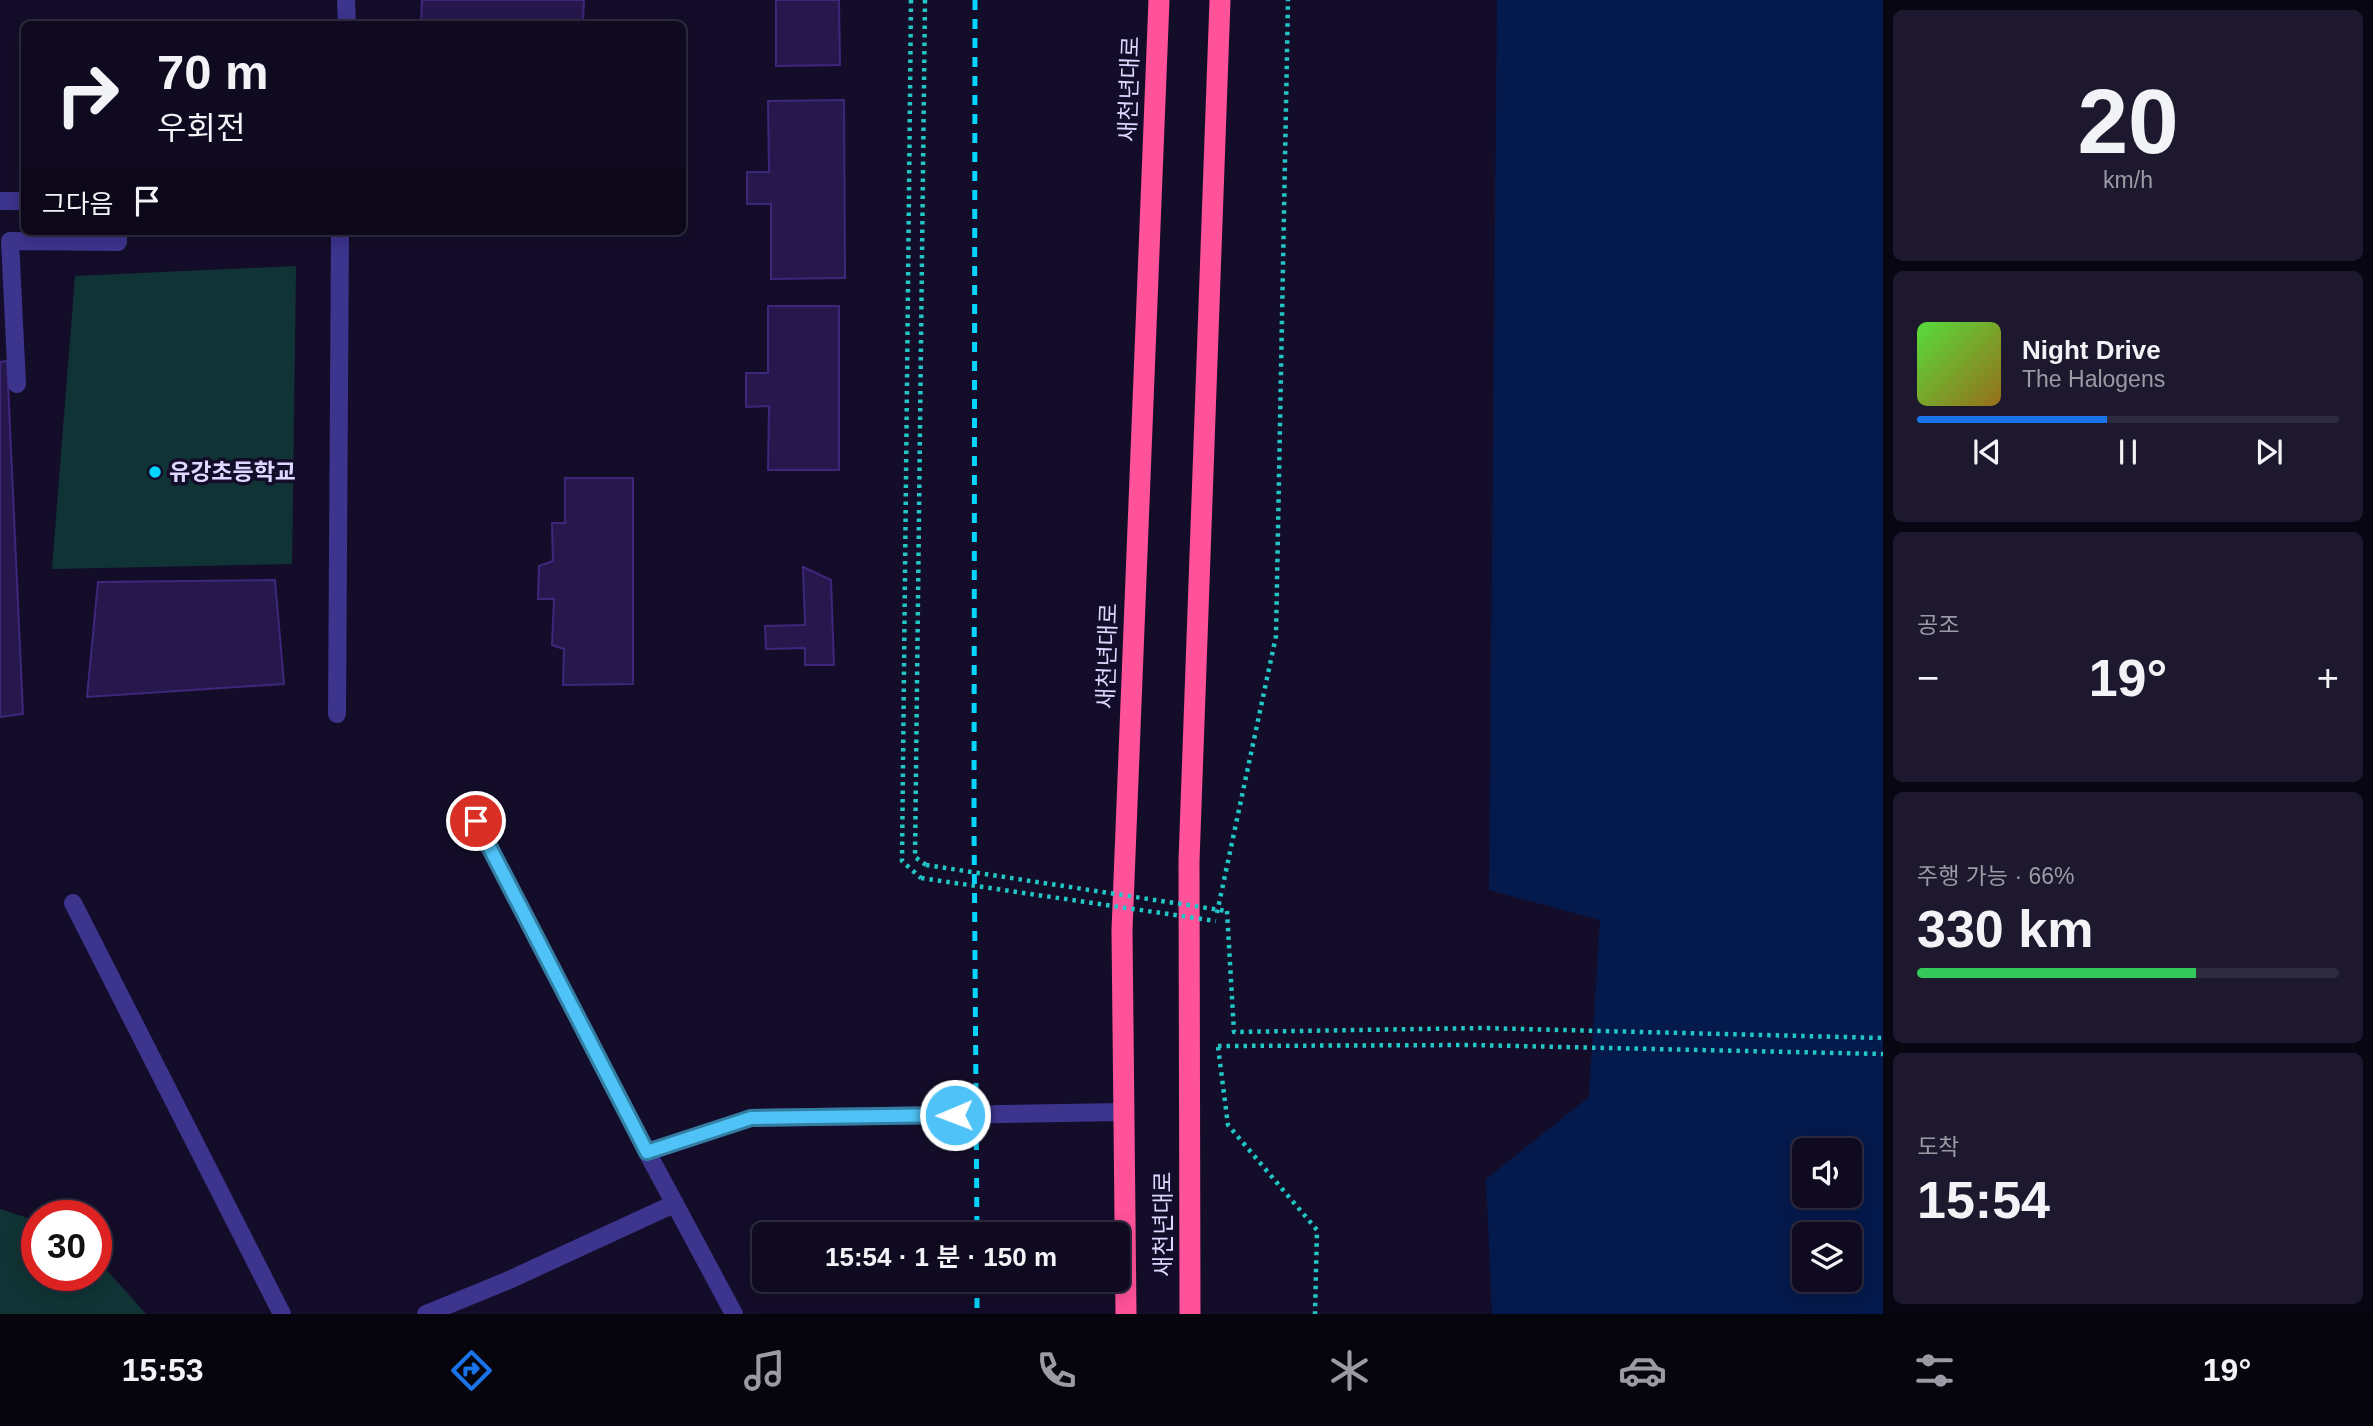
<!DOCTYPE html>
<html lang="ko">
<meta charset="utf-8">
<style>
body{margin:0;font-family:Arial,"Noto Sans KR",sans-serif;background:#1d182d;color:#f1f3f6;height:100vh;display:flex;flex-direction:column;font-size:26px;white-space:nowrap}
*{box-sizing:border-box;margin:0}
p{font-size:23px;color:#9b9aa5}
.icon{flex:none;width:38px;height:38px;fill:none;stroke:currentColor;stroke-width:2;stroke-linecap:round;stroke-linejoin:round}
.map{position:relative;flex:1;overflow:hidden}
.sheet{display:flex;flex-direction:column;gap:10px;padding:10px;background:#080612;width:490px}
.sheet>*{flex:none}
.hud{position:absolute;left:21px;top:21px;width:665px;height:214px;border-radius:10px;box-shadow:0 4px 18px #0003,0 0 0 2px #2f2b3e;background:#0f0a20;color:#f1f3f6;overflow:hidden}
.fabs{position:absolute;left:1792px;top:1138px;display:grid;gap:14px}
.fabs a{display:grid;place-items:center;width:70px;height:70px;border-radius:10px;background:#0f0a20;box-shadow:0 4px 18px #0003,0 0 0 2px #2f2b3e;font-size:35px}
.speed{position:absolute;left:21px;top:1200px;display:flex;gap:14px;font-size:35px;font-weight:700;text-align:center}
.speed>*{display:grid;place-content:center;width:91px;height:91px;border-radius:50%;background:#0f0a20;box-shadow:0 4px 18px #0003,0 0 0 2px #2f2b3e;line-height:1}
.speed .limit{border:10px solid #d22;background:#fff;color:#111}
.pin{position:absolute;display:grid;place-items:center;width:60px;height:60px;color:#fff;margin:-30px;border:4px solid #fff;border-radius:50%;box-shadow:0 2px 7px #0007}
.me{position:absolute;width:77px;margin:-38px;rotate:269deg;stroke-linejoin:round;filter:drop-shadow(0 0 5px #0008)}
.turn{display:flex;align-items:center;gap:24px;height:147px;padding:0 21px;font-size:32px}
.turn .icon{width:91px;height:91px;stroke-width:2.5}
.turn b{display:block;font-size:49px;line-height:60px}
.then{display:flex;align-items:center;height:66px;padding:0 21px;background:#0003;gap:14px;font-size:26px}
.big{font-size:52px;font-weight:600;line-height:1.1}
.sheet .card{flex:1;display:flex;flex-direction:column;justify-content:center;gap:10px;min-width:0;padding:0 24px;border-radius:10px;background:#1d182d}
.sheet .dial{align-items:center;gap:0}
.dial b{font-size:91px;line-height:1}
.song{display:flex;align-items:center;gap:21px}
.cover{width:84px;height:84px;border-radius:10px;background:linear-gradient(135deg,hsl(110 70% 55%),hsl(40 70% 35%))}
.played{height:7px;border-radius:4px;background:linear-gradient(90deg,#1a73e8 45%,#2f2b3e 45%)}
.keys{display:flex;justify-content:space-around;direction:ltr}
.heat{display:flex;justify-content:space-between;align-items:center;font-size:38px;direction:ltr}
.charge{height:10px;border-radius:5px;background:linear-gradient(90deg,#34c759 66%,#2f2b3e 0)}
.trip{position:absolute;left:752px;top:1222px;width:378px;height:70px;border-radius:10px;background:#0f0a20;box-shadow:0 4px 18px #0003,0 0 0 2px #2f2b3e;font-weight:600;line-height:70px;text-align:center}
.tab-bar{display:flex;height:112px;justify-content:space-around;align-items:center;background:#06040d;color:#9b9aa5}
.tab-bar .icon{width:49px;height:49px}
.tab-bar .selected{color:#1a73e8}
.tab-bar b{font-size:32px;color:#f1f3f6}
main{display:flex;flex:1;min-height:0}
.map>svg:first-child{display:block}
.green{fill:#103435}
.water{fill:#051a4c;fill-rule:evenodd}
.building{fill:#26184d;stroke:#3e277b;stroke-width:2}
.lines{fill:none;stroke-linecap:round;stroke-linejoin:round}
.path{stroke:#23c6c7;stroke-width:4.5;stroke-dasharray:3.5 5;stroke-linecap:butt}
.minor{stroke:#3d348e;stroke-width:18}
.highway{stroke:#ff5299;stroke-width:21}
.rail{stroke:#03d5ff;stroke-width:5;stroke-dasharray:10 9;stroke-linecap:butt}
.path-bridge{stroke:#23c6c7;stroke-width:4.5;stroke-dasharray:3.5 5;stroke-linecap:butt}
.route-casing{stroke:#337fa1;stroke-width:18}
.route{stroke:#4fc3f7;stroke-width:12}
.poi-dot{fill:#03d5ff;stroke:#140d2a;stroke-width:2.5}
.labels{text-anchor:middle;stroke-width:7;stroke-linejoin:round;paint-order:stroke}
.street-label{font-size:23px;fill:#ded7ff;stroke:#140d2a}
.poi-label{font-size:23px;font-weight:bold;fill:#ded7ff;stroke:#140d2a;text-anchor:start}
</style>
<main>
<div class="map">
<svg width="1883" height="1314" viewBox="0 0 1883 1314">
<rect width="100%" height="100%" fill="#140d2a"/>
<path class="green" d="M296,266L292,564L52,569L75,276Z
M0,1209L37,1221V1276H96V1258L146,1314H0Z"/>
<path class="water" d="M1497,0H1883V1314H1492L1486,1179L1589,1097L1600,920L1489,890ZM1804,1150H1850V1195H1804ZM1804,1234H1850V1279H1804Z"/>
<path class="building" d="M422,0H584L583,24H421Z
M776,0H839L840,65L776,66Z
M844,100L845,278L771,279V204H747V172H769L768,101Z
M768,306H839V470H768L769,406L746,407V373H768Z
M7,361L23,714L0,717V362Z
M565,478H633V684L563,685L564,649L552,645L554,599H538L539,566L553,561L552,523H565Z
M803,567L831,580L834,665H805V648L766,649L765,626L805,625Z
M275,580L284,684L87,697L98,582Z"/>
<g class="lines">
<path class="path" d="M911,0L902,861L921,878
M925,0L915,857L926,865
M1227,911L1234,1032L1482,1028L1883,1038
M1217,913L1276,636L1288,0
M1218,1046L1471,1045L1883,1054
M1218,1047L1228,1125L1317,1230L1315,1314"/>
<path class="minor" d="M346,0L347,24
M0,201H24
M17,384L10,241L118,242V231
M337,714L340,231
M476,821L647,1152L734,1314
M73,903L282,1314
M647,1152L751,1118L1124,1112
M426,1314L509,1280L674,1204"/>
<path class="highway" d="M1126,1314L1122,930L1159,0
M1190,1314L1189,861L1220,0"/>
<path class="rail" d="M975,0L974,823L977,1234
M977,1279V1314"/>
<path class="path-bridge" d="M926,865L1227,911
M921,878L1216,921"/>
</g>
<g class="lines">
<g class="route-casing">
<path id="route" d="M476,821L647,1152L751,1118L955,1115"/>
</g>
<use href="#route" class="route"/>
</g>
<circle class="poi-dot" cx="155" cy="472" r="7"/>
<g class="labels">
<g class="street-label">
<text transform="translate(1129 89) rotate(-88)" y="8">새천년대로</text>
<text transform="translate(1107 656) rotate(-88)" y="8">새천년대로</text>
<text transform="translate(1163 1224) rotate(-90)" y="8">새천년대로</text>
</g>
<g class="poi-label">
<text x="169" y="480">유강초등학교</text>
</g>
</g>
</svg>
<div class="fabs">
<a><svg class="icon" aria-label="sound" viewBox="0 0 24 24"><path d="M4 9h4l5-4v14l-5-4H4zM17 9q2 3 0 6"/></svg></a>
<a><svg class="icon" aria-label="layers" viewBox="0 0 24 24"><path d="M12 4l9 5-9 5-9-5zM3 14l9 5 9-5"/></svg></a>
</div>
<div class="speed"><div class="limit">30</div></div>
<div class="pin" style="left:476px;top:821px;background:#d93025"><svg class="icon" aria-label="arrive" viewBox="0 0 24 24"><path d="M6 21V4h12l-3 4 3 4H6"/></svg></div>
<svg class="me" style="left:955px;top:1115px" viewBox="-20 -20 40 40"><circle r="17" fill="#4fc3f7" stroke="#fff" stroke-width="3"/><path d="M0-11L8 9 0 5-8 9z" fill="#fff"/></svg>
<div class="trip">15:54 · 1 분 · 150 m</div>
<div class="hud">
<div class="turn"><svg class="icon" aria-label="right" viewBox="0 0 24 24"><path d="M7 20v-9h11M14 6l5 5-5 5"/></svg><div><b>70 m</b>우회전</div></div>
<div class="then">그다음<svg class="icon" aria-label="arrive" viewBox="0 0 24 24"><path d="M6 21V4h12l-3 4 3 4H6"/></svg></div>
</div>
</div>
<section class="sheet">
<div class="card dial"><b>20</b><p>km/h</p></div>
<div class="card">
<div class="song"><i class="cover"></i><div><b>Night Drive</b><p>The Halogens</p></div></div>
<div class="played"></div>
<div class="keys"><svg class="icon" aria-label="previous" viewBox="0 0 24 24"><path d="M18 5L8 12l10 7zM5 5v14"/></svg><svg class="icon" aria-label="pause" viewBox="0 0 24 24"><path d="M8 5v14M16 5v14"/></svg><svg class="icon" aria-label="next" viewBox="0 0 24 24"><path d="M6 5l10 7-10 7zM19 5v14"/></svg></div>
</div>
<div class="card"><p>공조</p>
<div class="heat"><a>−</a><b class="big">19°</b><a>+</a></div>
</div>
<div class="card"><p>주행 가능 · 66%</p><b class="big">330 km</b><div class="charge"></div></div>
<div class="card"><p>도착</p><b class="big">15:54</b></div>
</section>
</main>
<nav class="tab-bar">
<b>15:53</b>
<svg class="icon selected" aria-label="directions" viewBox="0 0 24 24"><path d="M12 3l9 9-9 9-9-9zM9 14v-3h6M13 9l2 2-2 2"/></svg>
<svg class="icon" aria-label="music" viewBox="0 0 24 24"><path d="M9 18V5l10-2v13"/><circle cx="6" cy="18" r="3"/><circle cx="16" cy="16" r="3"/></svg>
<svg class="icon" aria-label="phone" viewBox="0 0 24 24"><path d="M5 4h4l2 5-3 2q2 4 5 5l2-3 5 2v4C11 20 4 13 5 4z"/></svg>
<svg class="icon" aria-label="climate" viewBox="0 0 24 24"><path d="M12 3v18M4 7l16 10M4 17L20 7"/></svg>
<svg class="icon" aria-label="car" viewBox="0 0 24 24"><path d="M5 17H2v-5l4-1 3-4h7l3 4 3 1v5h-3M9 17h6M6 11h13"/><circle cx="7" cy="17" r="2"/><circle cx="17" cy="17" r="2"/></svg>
<svg class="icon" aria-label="filters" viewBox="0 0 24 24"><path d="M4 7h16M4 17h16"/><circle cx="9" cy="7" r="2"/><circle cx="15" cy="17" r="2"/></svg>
<b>19°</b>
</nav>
